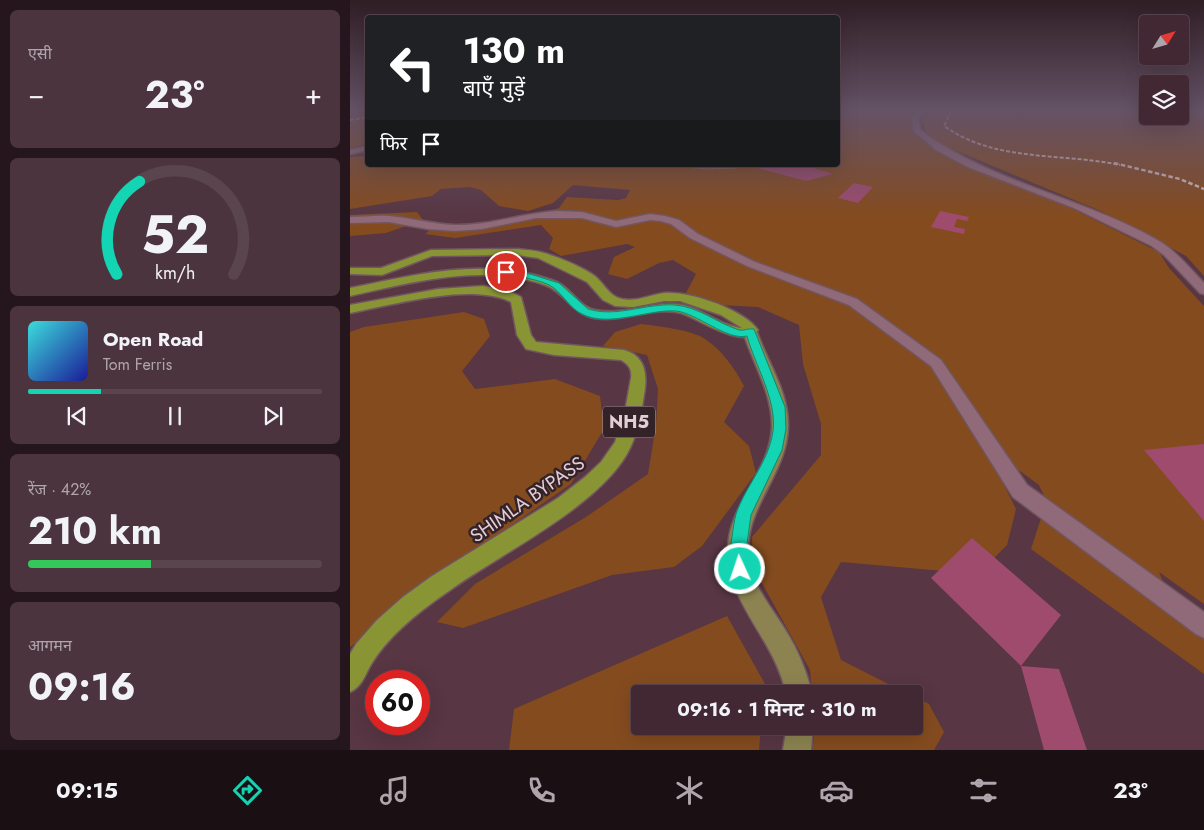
<!DOCTYPE html>
<html lang="hi">
<meta charset="utf-8">
<style>
body{margin:0;font-family:Jost,"Noto Sans Devanagari",sans-serif;background:#4c343e;color:#f1f3f6;height:100vh;display:flex;flex-direction:column;font-size:19px;white-space:nowrap}
*{box-sizing:border-box;margin:0}
p{font-size:16px;color:#aea6ac}
.icon{flex:none;width:28px;height:28px;fill:none;stroke:currentColor;stroke-width:2;stroke-linecap:round;stroke-linejoin:round}
.map{position:relative;flex:1;overflow:hidden}
.drawer{display:flex;flex-direction:column;gap:10px;padding:10px;background:#24161c;width:350px}
.drawer>*{flex:none}
.banner{position:absolute;left:15px;top:15px;width:475px;height:152px;border-radius:5px;box-shadow:0 5px 20px #0002,0 0 0 1px #5a444d;background:#202124;color:#fff;overflow:hidden}
.needle{width:32px;rotate:53deg}
.controls{position:absolute;left:789px;top:15px;display:grid;gap:10px}
.controls a{display:grid;place-items:center;width:50px;height:50px;border-radius:5px;background:#422832;box-shadow:0 5px 20px #0002,0 0 0 1px #5a444d;font-size:25px}
.speed{position:absolute;left:15px;top:670px;display:flex;gap:10px;font-size:25px;font-weight:700;text-align:center}
.speed>*{display:grid;place-content:center;width:65px;height:65px;border-radius:50%;background:#422832;box-shadow:0 5px 20px #0002,0 0 0 1px #5a444d;line-height:1}
.speed .limit{border:8px solid #d22;background:#fff;color:#111}
.pin{position:absolute;display:grid;place-items:center;width:42px;height:42px;color:#fff;margin:-21px;border:2px solid #fff;border-radius:50%;box-shadow:0 1px 5px #0007}
.me{position:absolute;width:55px;margin:-28px;rotate:357deg;stroke-linejoin:round;filter:drop-shadow(0 0 4px #0008)}
.turn{display:flex;align-items:center;gap:18px;height:105px;padding:0 15px;font-size:22px}
.turn .icon{width:65px;height:65px;stroke-width:2.5}
.turn b{display:block;font-size:35px;line-height:42px}
.then{display:flex;align-items:center;height:48px;padding:0 15px;background:#0003;gap:10px;font-size:19px}
.big{font-size:38px;font-weight:700;line-height:1.1}
.drawer .card{flex:1;display:flex;flex-direction:column;justify-content:center;gap:8px;min-width:0;padding:0 18px;border-radius:8px;background:#4c343e}
.drawer .dial{align-items:center;gap:0}
.dial svg{height:130px;overflow:visible;fill:none;stroke:#5a444d;stroke-width:7;stroke-linecap:round;text-anchor:middle}
.dial text{fill:#f1f3f6;stroke:none}
.song{display:flex;align-items:center;gap:15px}
.cover{width:60px;height:60px;border-radius:8px;background:linear-gradient(135deg,hsl(180 70% 55%),hsl(240 70% 35%))}
.played{height:5px;border-radius:2px;background:linear-gradient(90deg,#14d5b3 25%,#5a444d 25%)}
.keys{display:flex;justify-content:space-around;direction:ltr}
.heat{display:flex;justify-content:space-between;align-items:center;font-size:28px;direction:ltr}
.charge{height:8px;border-radius:4px;background:linear-gradient(90deg,#34c759 42%,#5a444d 0)}
.trip{position:absolute;left:281px;top:685px;width:292px;height:50px;border-radius:5px;background:#422832;box-shadow:0 5px 20px #0002,0 0 0 1px #5a444d;font-weight:700;line-height:50px;text-align:center}
.dock{display:flex;height:80px;justify-content:space-around;align-items:center;background:#1a1014;color:#aea6ac}
.dock .icon{width:35px;height:35px}
.dock .active{color:#14d5b3}
.dock b{font-size:22px;color:#f1f3f6}
main{display:flex;flex:1;min-height:0}
.map>svg:first-child{display:block}
.green{fill:#844b1f}
.building{fill:#9e4b6e}
.lines{fill:none;stroke-linecap:round;stroke-linejoin:round}
.minor-casing{stroke:#715660;stroke-width:3}
.major-casing{stroke:#715660;stroke-width:3}
.highway-casing{stroke:#715660;stroke-width:3}
.path{stroke:#8c6f7a;stroke-width:1;stroke-dasharray:2 1;stroke-linecap:butt}
.minor{fill:#906a78;fill-rule:evenodd}
.major{fill:#8c8350;fill-rule:evenodd}
.highway{fill:#899435;fill-rule:evenodd}
.rail-far1{stroke:#d3bdc4;stroke-width:2;stroke-dasharray:4 2;stroke-linecap:butt}
.rail{stroke:#d3bdc4;stroke-width:2.5;stroke-dasharray:4.5 2.5;stroke-linecap:butt}
.route{fill:#14d5b3;stroke:#0d8a74}
.labels{text-anchor:middle;stroke-width:5;stroke-linejoin:round;paint-order:stroke}
.shield{fill:#332329;stroke:#ae9ba1;stroke-width:1}
.shield-label{font-size:18px;font-weight:bold;fill:#e3ced5}
.street-label{font-size:19px;fill:#e3ced5;stroke:#332329}
</style>
<main>
<section class="drawer">
<div class="card"><p>एसी</p>
<div class="heat"><a>−</a><b class="big">23°</b><a>+</a></div>
</div>
<div class="card dial"><svg viewBox="0 0 100 80">
<path d="M14 69A42 42 0 1 1 86 69"/>
<path d="M14 69A42 42 0 0 1 28 12" stroke="#14d5b3"/>
<text x="50" y="56" font-size="32" font-weight="700">52</text>
<text x="50" y="72" font-size="11">km/h</text>
</svg></div>
<div class="card">
<div class="song"><i class="cover"></i><div><b>Open Road</b><p>Tom Ferris</p></div></div>
<div class="played"></div>
<div class="keys"><svg class="icon" aria-label="previous" viewBox="0 0 24 24"><path d="M18 5L8 12l10 7zM5 5v14"/></svg><svg class="icon" aria-label="pause" viewBox="0 0 24 24"><path d="M8 5v14M16 5v14"/></svg><svg class="icon" aria-label="next" viewBox="0 0 24 24"><path d="M6 5l10 7-10 7zM19 5v14"/></svg></div>
</div>
<div class="card"><p>रेंज · 42%</p><b class="big">210 km</b><div class="charge"></div></div>
<div class="card"><p>आगमन</p><b class="big">09:16</b></div>
</section>
<div class="map">
<svg width="854" height="750" viewBox="0 0 854 750">
<rect width="100%" height="100%" fill="#583643"/>
<path class="green" d="M0,111H17V144L0,148Z
M488,111H564L560,118L567,136L605,160L707,201L809,252L819,268L854,306V604L809,572L813,582L766,553L697,502L689,485L670,471L648,473L666,509L657,545L628,574L491,562L471,597L491,660L558,694H462L460,670L403,567L402,537L471,455V424L453,364L449,325L408,307L350,304L336,293L346,274L323,260L309,263L277,279L258,274L264,257L285,247L277,244L211,256L199,249L203,238L191,225L105,238L75,234L81,229L192,214L209,208L217,197L268,200L276,198L280,190L223,185L203,203L178,211L149,206L131,190L120,187L91,189L82,196L0,209V157L17,156L18,165H488Z
M574,111H797L798,116H830V111H854V276L836,256L753,212L585,142L575,130L571,115Z
M67,212L73,220L36,233L0,236V215Z
M114,312L134,319L140,336L112,371L125,389L205,379L250,396L254,429L221,484L126,550L0,647V332L14,327Z
M291,324C307,326 343,330 355,339C372,350 385,369 394,386L374,422L399,446L406,473L352,546L324,567L262,575L113,628L87,622L125,584L236,517L298,474L306,425L308,389L297,355L253,346L265,332Z
M691,518L854,637V674L681,549Z
M377,616L415,684L414,694H290V726H411L409,750H159L164,709Z
M565,697L579,704L594,732L584,750H462L464,738V726H565Z"/>
<path class="building" d="M454,165L483,174L456,181L400,166Z
M504,183L523,187L508,203L488,198Z
M590,211L619,217L617,221L607,219L604,227L615,229L614,234L581,227Z
M854,444V521L794,450Z
M622,538L711,615L671,666L581,578Z
M671,666L709,669L737,750H694Z"/>
<g class="lines">
<g class="minor-casing">
<path id="minor" d="M565,111H571L568,118L570,130C639,182 734,198 809,241C826,251 840,269 854,283V294L850,293L814,255L802,246L724,208L618,167L586,150L564,131L562,118Z
M18,146V150L0,154V150Z
M207,211L232,212L266,221L300,214L315,216L329,220L348,234L405,262L507,299L591,360L677,485L854,612V638L846,634L663,497L581,366L499,305L397,266L340,238L321,224L311,221L300,220L266,227L232,218H186L132,229L105,231L78,229L39,222L0,223V217C13,217 26,215 39,216C61,218 82,224 104,225C139,226 172,213 207,211Z"/>
</g>
<g class="major-casing">
<path id="major" d="M400,328L407,332C418,363 440,394 438,429C436,474 396,507 398,553C400,584 421,606 436,631C448,650 457,672 462,694H436C426,642 380,606 378,555C375,506 421,473 422,426C422,393 403,363 393,332Z
M437,726H463L461,750H433Z"/>
</g>
<g class="highway-casing">
<path id="highway" d="M167,249C176,250 185,250 194,253C208,257 235,268 246,277C255,285 260,297 272,299C286,302 300,295 314,293C339,291 393,309 408,330C393,351 348,318 331,313C303,306 273,323 244,318C222,314 215,292 195,285C132,263 63,282 0,296V288C67,274 136,257 202,280C220,285 228,307 245,310C274,316 303,300 332,305C353,309 371,326 392,328L371,315L330,301H314L283,307L265,306L253,300L237,282L188,258L167,255L82,256L32,275L0,274V268H31L81,250Z
M133,286L157,290L171,297L181,335L186,342L274,350C293,355 297,371 295,388C292,410 288,435 277,454C246,508 150,554 99,591C71,610 40,634 22,663C15,674 13,686 0,692V654L6,644L27,620L53,597L82,576L208,498L235,477L251,462L265,442L275,411L281,378C282,369 279,365 271,360L204,355L176,349L167,335L161,302C122,282 43,305 0,313V305L88,289Z"/>
</g>
<path class="path" d="M320,165L356,169L386,168"/>
<use href="#minor" class="minor"/>
<use href="#major" class="major"/>
<use href="#highway" class="highway"/>
<path class="rail-far1" d="M601,111L594,126C647,163 709,152 770,165
M0,120L18,117"/>
<path class="rail" d="M764,163L830,179L854,189"/>
</g>
<linearGradient id="sky" x2="0" y2="1"><stop stop-color="#301e25"/><stop offset="0.51" stop-color="#645266"/><stop offset="1" stop-color="#645266" stop-opacity="0"/></linearGradient>
<rect width="854" height="216" fill="url(#sky)"/>
<path class="route" d="M153,270H167L209,283L238,309C267,318 295,303 325,305C349,307 367,323 389,330C394,331 399,328 404,329L435,407L436,429L432,450L401,515L396,551L398,569L395,575L390,577L384,575C379,562 380,550 382,537C383,530 384,521 386,514C396,485 419,462 423,431C427,400 405,365 397,336C377,341 347,313 326,311C298,309 259,328 232,314C221,309 213,295 204,288C192,279 167,277 153,273Z"/>
<g class="labels">
<rect class="shield" x="253" y="406.5" width="52" height="31" rx="4"/>
<g class="shield-label">
<text x="279" y="428">NH5</text>
</g>
<g class="street-label">
<text transform="translate(177 499) rotate(-35)" y="7">SHIMLA BYPASS</text>
</g>
</g>
</svg>
<div class="controls">
<a><svg class="needle" viewBox="-14 -14 28 28"><path d="M0-13l5 13h-10z" fill="#e53935"/><path d="M0 13l5-13h-10z" fill="#aea6ac"/></svg></a>
<a><svg class="icon" aria-label="layers" viewBox="0 0 24 24"><path d="M12 4l9 5-9 5-9-5zM3 14l9 5 9-5"/></svg></a>
</div>
<div class="speed"><div class="limit">60</div></div>
<div class="pin" style="left:156px;top:272px;background:#d93025"><svg class="icon" aria-label="arrive" viewBox="0 0 24 24"><path d="M6 21V4h12l-3 4 3 4H6"/></svg></div>
<svg class="me" style="left:390px;top:569px" viewBox="-20 -20 40 40"><circle r="17" fill="#14d5b3" stroke="#fff" stroke-width="3"/><path d="M0-11L8 9 0 5-8 9z" fill="#fff"/></svg>
<div class="trip">09:16 · 1 मिनट · 310 m</div>
<div class="banner">
<div class="turn"><svg class="icon" aria-label="left" viewBox="0 0 24 24"><path d="M17 20v-9H6M10 6l-5 5 5 5"/></svg><div><b>130 m</b>बाएँ मुड़ें</div></div>
<div class="then">फिर<svg class="icon" aria-label="arrive" viewBox="0 0 24 24"><path d="M6 21V4h12l-3 4 3 4H6"/></svg></div>
</div>
</div>
</main>
<nav class="dock">
<b>09:15</b>
<svg class="icon active" aria-label="directions" viewBox="0 0 24 24"><path d="M12 3l9 9-9 9-9-9zM9 14v-3h6M13 9l2 2-2 2"/></svg>
<svg class="icon" aria-label="music" viewBox="0 0 24 24"><path d="M9 18V5l10-2v13"/><circle cx="6" cy="18" r="3"/><circle cx="16" cy="16" r="3"/></svg>
<svg class="icon" aria-label="phone" viewBox="0 0 24 24"><path d="M5 4h4l2 5-3 2q2 4 5 5l2-3 5 2v4C11 20 4 13 5 4z"/></svg>
<svg class="icon" aria-label="climate" viewBox="0 0 24 24"><path d="M12 3v18M4 7l16 10M4 17L20 7"/></svg>
<svg class="icon" aria-label="car" viewBox="0 0 24 24"><path d="M5 17H2v-5l4-1 3-4h7l3 4 3 1v5h-3M9 17h6M6 11h13"/><circle cx="7" cy="17" r="2"/><circle cx="17" cy="17" r="2"/></svg>
<svg class="icon" aria-label="filters" viewBox="0 0 24 24"><path d="M4 7h16M4 17h16"/><circle cx="9" cy="7" r="2"/><circle cx="15" cy="17" r="2"/></svg>
<b>23°</b>
</nav>
